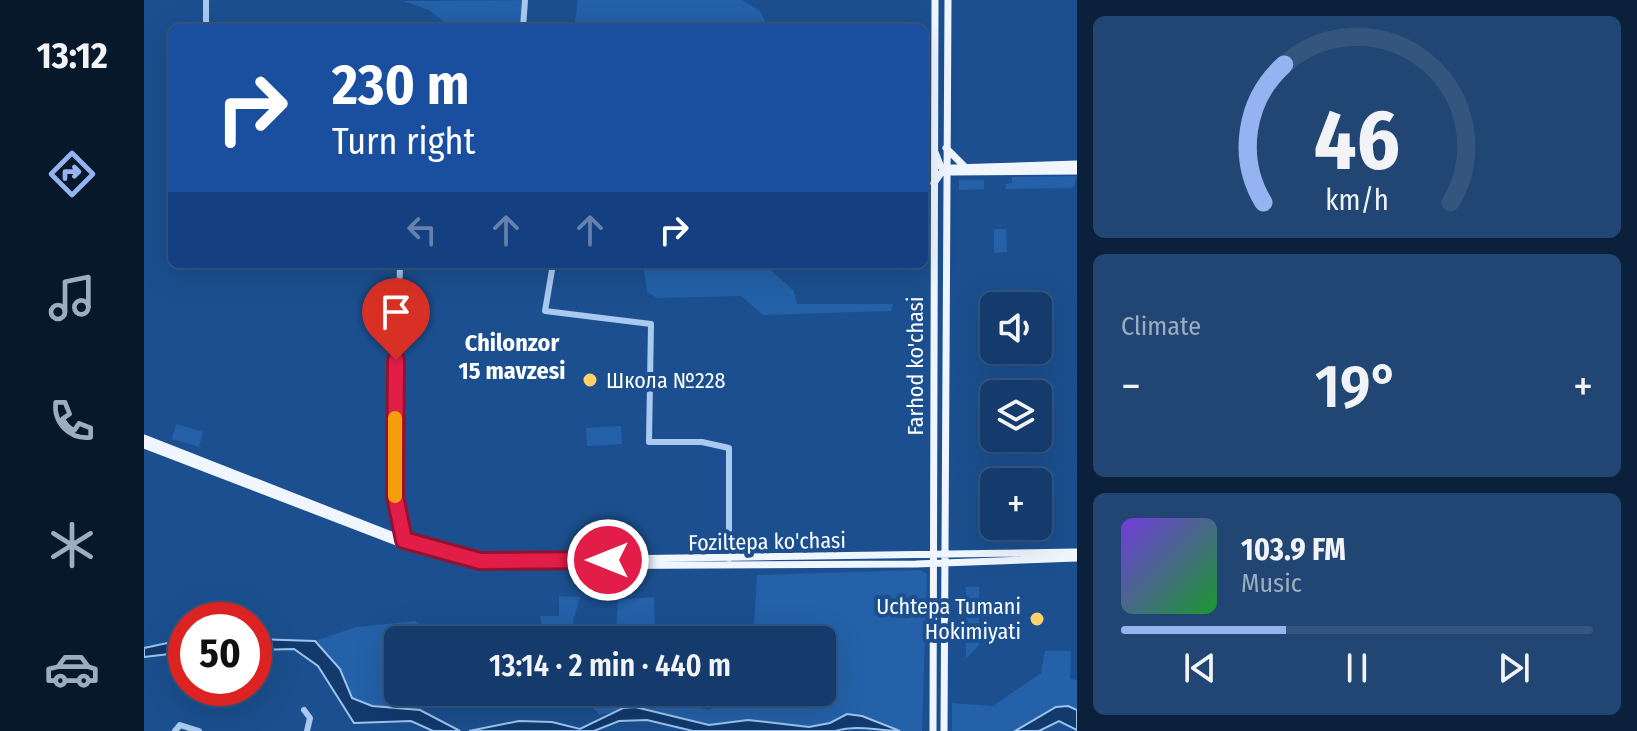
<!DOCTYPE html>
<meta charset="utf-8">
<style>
body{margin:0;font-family:"Fira Sans Condensed",sans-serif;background:#214673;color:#f1f3f6;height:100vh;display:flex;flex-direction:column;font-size:30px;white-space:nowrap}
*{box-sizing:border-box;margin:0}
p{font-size:26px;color:#9dadc1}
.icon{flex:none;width:44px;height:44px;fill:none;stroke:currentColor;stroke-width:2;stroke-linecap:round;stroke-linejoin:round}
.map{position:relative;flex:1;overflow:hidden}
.details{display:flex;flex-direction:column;gap:16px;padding:16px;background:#0b203b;width:560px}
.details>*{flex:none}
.guide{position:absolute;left:24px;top:24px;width:760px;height:244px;border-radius:12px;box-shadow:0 8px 32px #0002,0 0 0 2px #33557e;background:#1a4fa0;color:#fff;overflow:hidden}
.controls{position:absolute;left:836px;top:292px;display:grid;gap:16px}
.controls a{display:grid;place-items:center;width:72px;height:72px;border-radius:12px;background:#143b6b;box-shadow:0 8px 32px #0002,0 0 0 2px #33557e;font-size:40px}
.speed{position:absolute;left:24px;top:602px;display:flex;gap:16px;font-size:40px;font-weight:700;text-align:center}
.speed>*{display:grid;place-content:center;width:104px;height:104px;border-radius:50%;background:#143b6b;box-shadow:0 8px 32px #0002,0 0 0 2px #33557e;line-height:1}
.speed .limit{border:12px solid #d22;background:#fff;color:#111}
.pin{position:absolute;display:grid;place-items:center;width:68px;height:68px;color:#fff;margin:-82px -34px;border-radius:50% 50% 50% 0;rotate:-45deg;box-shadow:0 0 8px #0007}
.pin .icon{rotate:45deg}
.me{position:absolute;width:88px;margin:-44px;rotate:270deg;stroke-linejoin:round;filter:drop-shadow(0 0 6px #0008)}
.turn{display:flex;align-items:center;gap:28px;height:168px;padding:0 32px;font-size:36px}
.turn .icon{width:104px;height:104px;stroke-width:2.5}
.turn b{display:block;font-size:56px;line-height:68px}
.lanes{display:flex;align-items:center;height:76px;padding:0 32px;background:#0003;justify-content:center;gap:40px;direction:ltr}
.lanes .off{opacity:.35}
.big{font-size:60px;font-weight:600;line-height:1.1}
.details .widget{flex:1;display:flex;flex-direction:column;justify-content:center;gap:12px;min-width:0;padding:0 28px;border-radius:12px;background:#214673}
.details .dial{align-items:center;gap:0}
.dial svg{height:208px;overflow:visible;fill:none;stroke:#33557e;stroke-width:7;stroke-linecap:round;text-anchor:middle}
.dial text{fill:#f1f3f6;stroke:none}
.song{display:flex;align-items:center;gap:24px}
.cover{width:96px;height:96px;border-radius:12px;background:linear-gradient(135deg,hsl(260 70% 55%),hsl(130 70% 35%))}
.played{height:8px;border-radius:4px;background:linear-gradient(90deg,#95b2f1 35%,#33557e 35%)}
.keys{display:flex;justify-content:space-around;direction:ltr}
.heat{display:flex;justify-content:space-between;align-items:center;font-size:44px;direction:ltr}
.trip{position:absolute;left:240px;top:626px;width:452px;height:80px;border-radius:12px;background:#143b6b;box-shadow:0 8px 32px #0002,0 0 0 2px #33557e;font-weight:600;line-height:80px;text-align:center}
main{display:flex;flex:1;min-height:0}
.tabs{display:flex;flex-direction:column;width:144px;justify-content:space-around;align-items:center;background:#08182b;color:#9dadc1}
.tabs .icon{width:56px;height:56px}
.tabs .selected{color:#95b2f1}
.tabs b{font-size:36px;color:#f1f3f6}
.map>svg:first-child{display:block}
.green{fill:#2461a8}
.water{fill:#123a6d;stroke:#9cc4f0;stroke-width:2}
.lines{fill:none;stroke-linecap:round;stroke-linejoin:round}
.minor{stroke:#a9c9ee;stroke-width:6}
.major{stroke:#f0f6ff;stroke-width:7}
.route-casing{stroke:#92132f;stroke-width:20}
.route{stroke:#e11d48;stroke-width:14}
.slow{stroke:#f59e0b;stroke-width:14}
.poi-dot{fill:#ffd166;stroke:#1b4f8f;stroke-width:3}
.labels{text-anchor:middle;stroke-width:8;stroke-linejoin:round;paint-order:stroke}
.street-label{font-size:22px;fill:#fff;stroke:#1b4f8f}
.poi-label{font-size:22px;fill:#fff;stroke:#1b4f8f;text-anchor:start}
.neighbourhood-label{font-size:24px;font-weight:bold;fill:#fff;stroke:#1b4f8f}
</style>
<main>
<nav class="tabs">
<b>13:12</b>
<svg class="icon selected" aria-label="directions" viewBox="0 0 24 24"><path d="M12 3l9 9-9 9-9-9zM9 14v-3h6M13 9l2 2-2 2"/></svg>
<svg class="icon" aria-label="music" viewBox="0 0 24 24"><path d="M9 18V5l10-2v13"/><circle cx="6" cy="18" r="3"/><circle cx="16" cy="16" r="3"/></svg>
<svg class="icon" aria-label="phone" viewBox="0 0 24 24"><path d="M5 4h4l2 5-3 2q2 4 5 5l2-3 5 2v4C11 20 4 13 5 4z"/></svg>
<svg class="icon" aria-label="climate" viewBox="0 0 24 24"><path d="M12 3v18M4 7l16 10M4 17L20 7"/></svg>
<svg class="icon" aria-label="car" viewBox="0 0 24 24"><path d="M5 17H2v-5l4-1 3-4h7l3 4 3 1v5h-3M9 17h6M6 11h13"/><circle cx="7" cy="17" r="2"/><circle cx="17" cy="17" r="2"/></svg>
</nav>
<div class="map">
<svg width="933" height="731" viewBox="0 0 933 731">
<rect width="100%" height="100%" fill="#1b4f8f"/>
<path class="green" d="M383,0L382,28H307L285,10L259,1Z
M434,0H598L616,11L624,28H430Z
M933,176L929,188L862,189V184L868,183V177Z
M815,180H840V189L815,190Z
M850,229H862L863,252L850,253Z
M491,264H620L650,291L653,304H749L747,311L619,315L597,296L513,298L503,292L500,270Z
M32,424L59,432L55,447L28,439Z
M477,426L478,444L443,446L442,428Z
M776,570L783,574L778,731H756L718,716L703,714L686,723L665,727L604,720L565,725L491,707L455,715L444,702L426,692H512V698L565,710L579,702L615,696L605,697V692H678V640H609L613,575Z
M822,587H835V645L822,659Z
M415,596L436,597L428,625L472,629L474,600L510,597L511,640H401L396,616H415Z
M271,621L297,640H254V692H285L276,710L228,706L208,698L196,669L171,641L212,627Z
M901,651H927L926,679L933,680V710L912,707L871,731H808V703L849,706L897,673Z"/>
<path class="water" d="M42,639V652L0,657V648Z
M110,639L171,641L196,669L208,698L228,706L276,710L316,731H289L267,721L210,723L174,666L150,649L110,650Z
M924,706L933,710V730L915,721L895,731H871L912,707Z
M491,707L565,725L604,720L665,727L686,723L703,714L718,716L756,731C732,731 714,724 691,731H549L503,720L475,721L450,731H325L375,721L408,722L436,729L479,708Z"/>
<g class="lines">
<path class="minor" d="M62,28V0
M379,28L381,0
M256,264L251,496L260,540
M409,264L401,311L507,324L505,442H558L585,448V559
M160,710L166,718L163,731
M31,731L36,725L55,731"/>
<path class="major" d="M802,148L821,167
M791,152L797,167L808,172L933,171
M790,183L797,173L808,168L933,164
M0,438L278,547L336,561L933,552
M0,445L263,546
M341,566L772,564L933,558
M789,731L791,0
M800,731L804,0"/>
</g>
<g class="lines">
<g class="route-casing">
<path id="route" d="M252,360L251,496L260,540L336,561L464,560"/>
</g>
<use href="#route" class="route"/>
<path class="slow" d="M251,496V418"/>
</g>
<g class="poi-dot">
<circle cx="446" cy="380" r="8"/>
<circle cx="893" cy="619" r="8"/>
</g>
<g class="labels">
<g class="street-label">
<text transform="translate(771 366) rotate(-90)" y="8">Farhod ko'chasi</text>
<text transform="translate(623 541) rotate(-1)" y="8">Foziltepa ko'chasi</text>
</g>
<g class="poi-label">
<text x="462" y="388">Школа №228</text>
<text x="877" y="614" text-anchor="end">Uchtepa Tumani<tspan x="877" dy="25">Hokimiyati</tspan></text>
</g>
<g class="neighbourhood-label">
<text x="368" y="351">Chilonzor<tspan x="368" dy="28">15 mavzesi</tspan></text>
</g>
</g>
</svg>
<div class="controls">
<a><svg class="icon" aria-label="sound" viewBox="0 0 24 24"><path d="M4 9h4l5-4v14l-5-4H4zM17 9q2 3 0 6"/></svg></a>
<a><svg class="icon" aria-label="layers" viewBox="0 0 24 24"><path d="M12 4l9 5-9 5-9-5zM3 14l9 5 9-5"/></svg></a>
<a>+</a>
</div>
<div class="speed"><div class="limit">50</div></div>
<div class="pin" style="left:252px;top:360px;background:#d93025"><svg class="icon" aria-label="arrive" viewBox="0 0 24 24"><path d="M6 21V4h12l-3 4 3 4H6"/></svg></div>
<svg class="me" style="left:464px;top:560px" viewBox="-20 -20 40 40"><circle r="17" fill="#e11d48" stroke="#fff" stroke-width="3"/><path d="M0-11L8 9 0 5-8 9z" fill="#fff"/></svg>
<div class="trip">13:14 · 2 min · 440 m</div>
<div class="guide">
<div class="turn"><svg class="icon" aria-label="right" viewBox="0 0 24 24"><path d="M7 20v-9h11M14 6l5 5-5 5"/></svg><div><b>230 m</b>Turn right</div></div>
<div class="lanes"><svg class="icon off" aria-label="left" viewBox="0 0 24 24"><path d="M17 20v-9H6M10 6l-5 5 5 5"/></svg><svg class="icon off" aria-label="ahead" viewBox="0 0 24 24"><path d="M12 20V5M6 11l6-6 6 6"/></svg><svg class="icon off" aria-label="ahead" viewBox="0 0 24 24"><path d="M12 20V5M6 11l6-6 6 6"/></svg><svg class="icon" aria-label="right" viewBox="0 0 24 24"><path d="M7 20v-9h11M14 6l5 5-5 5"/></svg></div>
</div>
</div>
<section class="details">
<div class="widget dial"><svg viewBox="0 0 100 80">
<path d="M14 69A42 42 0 1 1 86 69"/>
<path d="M14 69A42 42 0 0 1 22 16" stroke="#95b2f1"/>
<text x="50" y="56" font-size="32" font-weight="700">46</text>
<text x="50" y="72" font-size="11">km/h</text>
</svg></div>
<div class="widget"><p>Climate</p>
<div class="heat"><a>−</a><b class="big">19°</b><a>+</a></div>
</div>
<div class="widget">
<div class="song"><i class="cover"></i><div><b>103.9 FM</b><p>Music</p></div></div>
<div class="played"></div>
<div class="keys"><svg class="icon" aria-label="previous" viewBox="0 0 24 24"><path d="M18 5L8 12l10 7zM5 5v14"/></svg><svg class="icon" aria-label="pause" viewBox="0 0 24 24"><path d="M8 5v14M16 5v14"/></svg><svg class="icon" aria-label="next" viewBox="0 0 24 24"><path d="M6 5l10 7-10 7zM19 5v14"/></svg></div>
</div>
</section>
</main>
